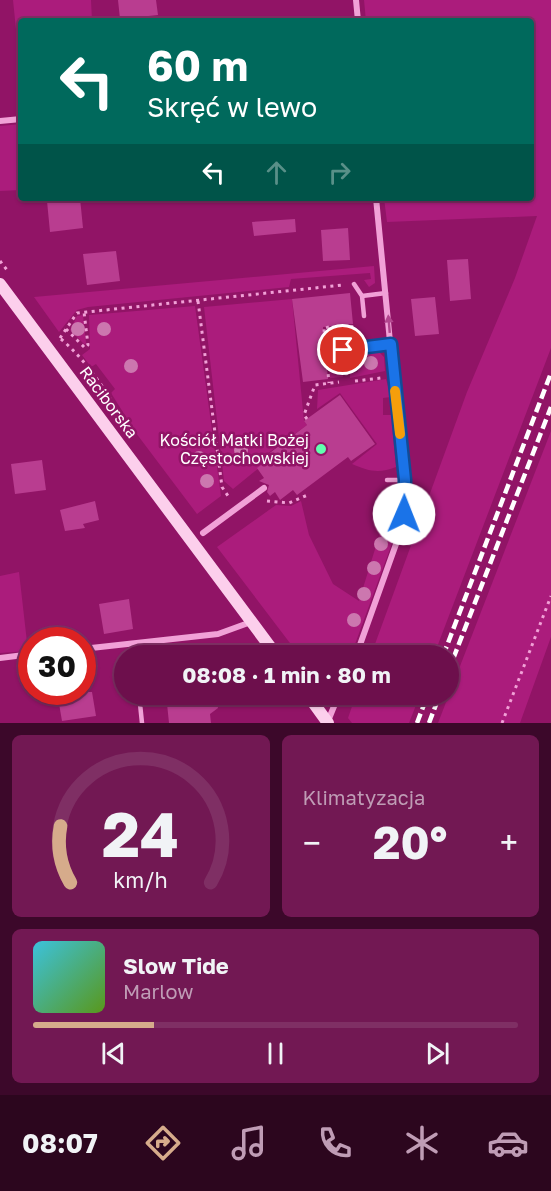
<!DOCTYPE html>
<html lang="pl">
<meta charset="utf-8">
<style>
body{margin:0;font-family:"Golos Text",sans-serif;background:#721853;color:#f1f3f6;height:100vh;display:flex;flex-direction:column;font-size:22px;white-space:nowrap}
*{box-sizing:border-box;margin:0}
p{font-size:20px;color:#bf9cb5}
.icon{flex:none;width:33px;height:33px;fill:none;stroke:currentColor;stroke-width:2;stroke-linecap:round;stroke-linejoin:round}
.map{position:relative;height:723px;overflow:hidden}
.panel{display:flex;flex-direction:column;gap:12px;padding:12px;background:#3c082a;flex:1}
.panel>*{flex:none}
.guide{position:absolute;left:18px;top:18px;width:516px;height:183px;border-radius:6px;box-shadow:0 2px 4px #0004,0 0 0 2px #7f2f64;background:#00695c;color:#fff;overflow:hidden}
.speed{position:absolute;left:18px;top:627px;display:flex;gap:12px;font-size:30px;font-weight:700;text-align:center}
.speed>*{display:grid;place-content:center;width:78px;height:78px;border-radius:50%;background:#6d0f4c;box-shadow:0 2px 4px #0004,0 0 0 2px #7f2f64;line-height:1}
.speed .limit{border:9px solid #d22;background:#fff;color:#111}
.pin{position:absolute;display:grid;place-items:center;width:51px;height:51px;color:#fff;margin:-26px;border:3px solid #fff;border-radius:50%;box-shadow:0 2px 6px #0007}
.me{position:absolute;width:66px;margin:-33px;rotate:1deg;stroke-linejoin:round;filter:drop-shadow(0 0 4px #0008)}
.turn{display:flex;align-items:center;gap:21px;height:126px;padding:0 30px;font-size:27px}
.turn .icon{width:78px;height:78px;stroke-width:2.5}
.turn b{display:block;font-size:42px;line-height:51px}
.lanes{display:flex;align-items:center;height:57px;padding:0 30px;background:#0003;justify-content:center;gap:30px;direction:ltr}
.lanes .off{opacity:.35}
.big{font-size:45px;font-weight:700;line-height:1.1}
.panel .tile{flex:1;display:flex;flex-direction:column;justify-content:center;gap:9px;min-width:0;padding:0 21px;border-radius:9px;background:#721853}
.panel .dial{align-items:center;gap:0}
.dial svg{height:156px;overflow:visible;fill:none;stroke:#7f2f64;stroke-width:7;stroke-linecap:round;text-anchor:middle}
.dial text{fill:#f1f3f6;stroke:none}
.song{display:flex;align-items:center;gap:18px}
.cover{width:72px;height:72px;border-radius:9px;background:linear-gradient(135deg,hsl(190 70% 55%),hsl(90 70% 35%))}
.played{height:6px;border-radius:3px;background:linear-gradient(90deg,#d6ab8b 25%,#7f2f64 25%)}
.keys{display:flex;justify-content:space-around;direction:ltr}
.heat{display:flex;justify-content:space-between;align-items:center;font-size:33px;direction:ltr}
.panel .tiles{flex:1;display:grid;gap:12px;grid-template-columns:1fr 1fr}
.tile:last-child{grid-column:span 2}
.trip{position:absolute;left:114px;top:645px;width:345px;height:60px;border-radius:30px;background:#6d0f4c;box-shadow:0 2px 4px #0004,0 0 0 2px #7f2f64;font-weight:700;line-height:60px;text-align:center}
.tab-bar{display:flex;height:96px;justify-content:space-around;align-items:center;background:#2c061e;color:#bf9cb5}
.tab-bar .icon{width:42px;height:42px}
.tab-bar .on{color:#d6ab8b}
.tab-bar b{font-size:27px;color:#f1f3f6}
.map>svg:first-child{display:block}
.green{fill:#ab1c7c}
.building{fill:#b93d90}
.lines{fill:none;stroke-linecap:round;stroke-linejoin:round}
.path{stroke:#f1a1d7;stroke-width:3;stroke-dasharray:3 4.5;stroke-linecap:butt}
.lane{stroke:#f1a1d7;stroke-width:4.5}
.street{stroke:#f1a1d7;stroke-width:6}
.secondary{stroke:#fccfec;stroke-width:12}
.rail{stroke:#fff;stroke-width:4.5;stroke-dasharray:10 4.5;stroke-linecap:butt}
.tree{fill:#cc77af}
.oneway{fill:#b3458e}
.route-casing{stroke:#114b97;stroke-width:15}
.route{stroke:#1a73e8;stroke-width:10}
.slow{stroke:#f59e0b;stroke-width:10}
.poi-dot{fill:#61ffaf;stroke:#911466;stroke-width:2}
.labels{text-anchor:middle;stroke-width:5;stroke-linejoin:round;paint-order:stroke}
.street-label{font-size:16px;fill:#fff;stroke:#911466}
.poi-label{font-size:16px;fill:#fff;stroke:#911466;text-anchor:end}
</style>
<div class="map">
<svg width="551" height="723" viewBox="0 0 551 723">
<rect width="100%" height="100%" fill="#911466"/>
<path class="green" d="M13,0H91L92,21H21V49H18Z
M364,0H551V348L434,655H371L467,392L515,278L537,216L387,222L384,198H531V21H366Z
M21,124V190L0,191V126Z
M374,266L375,283L369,287L364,280L371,279L370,273L291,279L289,287L88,307L77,310L59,332L34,297Z
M292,299L304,421L307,425L267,454L270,459L233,489L224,481L204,307Z
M195,306L221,496L197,514L136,433L111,393L115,389L96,364L91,367L82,355L90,349L89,315Z
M83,315L86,343L85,345L70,330L77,316Z
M326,332H330L333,373L342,372L343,377L330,378Z
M378,351L384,357L385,371L350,378V373L358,372L356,354Z
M386,379L391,397L383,398V415H391L396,467C379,474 368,471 352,464L377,444L340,393L317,409L318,390Z
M551,431V637L520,723H438Z
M388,488L398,489V523L384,516Z
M301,501L309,535L333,584L359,601L380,533L394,538L351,655H299L217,547L276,505L291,506Z
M19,572L28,651L0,653V576Z
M356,695V694L420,695L409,723H352L348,718Z"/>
<path class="building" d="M118,0H156L158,15L120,19Z
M69,198H80L83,228L50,232L47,201Z
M295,219L296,232L254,236L252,222Z
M348,228L350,260L323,261L321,230Z
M116,251L120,281L87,285L83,254Z
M468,259L471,299L450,301L447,260Z
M350,293L353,324L323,327L328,379L303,382L292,299Z
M435,297L439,334L415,336L411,299Z
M340,395L375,444L351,461L348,457L297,495L293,490L280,500L275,492L270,496L267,492L269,485L259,481L264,478L257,468L270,459L267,455L307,425L304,421Z
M42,460L46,490L15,494L11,464Z
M95,501L99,520L83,524L85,528L65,531L60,510Z
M129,599L133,629L104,634L99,604Z
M57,692H92L96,716L62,721Z
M166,694H216L218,708L210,714L211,723H169Z"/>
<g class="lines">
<path class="path" d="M0,261L7,270
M198,301L222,487L230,499
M327,326L328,329H324L329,383
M66,329L85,348L88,345L84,312
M328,329L357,326
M60,338L77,313L343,285
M61,339C89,363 109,395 127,427
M355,381L381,378
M307,419L304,415L315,385L339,382
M267,501L289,503L310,494
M502,723L551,596"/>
<path class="lane" d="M354,284L362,296L364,316
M362,296L386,293
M346,373L343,349L391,344
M387,480H405
M139,694L142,723"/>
<path class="street" d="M356,0L358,21
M0,121L21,119
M203,533L264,488
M82,649L218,634L251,622
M356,656L400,533L405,496L376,198
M0,658L32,654
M328,721L339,694"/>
<path class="secondary" d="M0,284L277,656
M307,694L328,723"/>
<path class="rail" d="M443,656L551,373
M448,672L551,407
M417,723L428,694
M429,723L440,694"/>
</g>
<g class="tree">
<circle cx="78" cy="329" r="7"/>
<circle cx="104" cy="329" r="7"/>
<circle cx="371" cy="363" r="7"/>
<circle cx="131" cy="366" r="7"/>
<circle cx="241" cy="450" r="7"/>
<circle cx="199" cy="458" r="7"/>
<circle cx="207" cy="481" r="7"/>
<circle cx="392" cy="498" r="7"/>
<circle cx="381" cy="544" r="7"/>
<circle cx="374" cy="568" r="7"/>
<circle cx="364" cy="594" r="7"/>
<circle cx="354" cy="620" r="7"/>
</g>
<defs><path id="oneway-solid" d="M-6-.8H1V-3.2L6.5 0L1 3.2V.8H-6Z" transform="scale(1.5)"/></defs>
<use class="oneway" href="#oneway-solid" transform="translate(389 324) rotate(-95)"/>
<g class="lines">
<g class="route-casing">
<path id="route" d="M343,350L391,344L405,480L404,514"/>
</g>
<use href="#route" class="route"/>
<path class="slow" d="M395,391L400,434"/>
</g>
<circle class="poi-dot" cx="321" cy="449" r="6"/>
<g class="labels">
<g class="street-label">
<text transform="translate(109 402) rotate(53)" y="6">Raciborska</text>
</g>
<g class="poi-label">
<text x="309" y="446">Kościół Matki Bożej<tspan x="309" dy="18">Częstochowskiej</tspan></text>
</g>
</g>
</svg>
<div class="speed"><div class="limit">30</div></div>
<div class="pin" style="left:343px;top:350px;background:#d93025"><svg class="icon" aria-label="arrive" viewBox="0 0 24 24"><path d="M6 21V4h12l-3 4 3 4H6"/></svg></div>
<svg class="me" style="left:404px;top:514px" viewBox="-20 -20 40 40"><circle r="19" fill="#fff"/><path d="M0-13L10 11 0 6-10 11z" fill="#1a73e8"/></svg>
<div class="trip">08:08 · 1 min · 80 m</div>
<div class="guide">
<div class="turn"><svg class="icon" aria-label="left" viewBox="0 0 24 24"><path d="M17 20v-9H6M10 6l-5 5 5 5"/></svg><div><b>60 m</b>Skręć w lewo</div></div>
<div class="lanes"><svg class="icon" aria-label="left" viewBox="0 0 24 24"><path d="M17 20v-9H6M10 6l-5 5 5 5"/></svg><svg class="icon off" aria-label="ahead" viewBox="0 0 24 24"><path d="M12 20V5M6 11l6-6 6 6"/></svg><svg class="icon off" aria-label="right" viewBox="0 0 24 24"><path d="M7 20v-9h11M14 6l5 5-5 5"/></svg></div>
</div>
</div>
<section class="panel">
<div class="tiles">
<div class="tile dial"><svg viewBox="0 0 100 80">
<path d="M14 69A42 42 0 1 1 86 69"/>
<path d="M14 69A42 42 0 0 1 9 40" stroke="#d6ab8b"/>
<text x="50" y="56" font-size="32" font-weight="700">24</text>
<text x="50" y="72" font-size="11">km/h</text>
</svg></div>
<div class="tile"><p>Klimatyzacja</p>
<div class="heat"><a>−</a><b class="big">20°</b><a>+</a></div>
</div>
<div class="tile">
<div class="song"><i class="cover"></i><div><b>Slow Tide</b><p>Marlow</p></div></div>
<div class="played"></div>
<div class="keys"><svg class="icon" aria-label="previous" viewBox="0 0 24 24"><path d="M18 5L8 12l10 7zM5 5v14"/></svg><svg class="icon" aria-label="pause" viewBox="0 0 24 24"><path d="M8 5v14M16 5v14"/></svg><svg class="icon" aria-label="next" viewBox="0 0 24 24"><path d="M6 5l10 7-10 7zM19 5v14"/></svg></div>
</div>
</div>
</section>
<nav class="tab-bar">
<b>08:07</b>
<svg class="icon on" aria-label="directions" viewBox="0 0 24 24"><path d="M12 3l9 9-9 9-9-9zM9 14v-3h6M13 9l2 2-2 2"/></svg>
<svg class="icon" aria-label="music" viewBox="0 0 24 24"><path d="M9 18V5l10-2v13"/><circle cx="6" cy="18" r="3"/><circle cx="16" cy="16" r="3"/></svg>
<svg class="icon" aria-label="phone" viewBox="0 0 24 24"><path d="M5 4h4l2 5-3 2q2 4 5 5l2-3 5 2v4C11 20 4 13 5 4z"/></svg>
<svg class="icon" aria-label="climate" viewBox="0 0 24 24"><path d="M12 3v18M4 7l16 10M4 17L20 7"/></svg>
<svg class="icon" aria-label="car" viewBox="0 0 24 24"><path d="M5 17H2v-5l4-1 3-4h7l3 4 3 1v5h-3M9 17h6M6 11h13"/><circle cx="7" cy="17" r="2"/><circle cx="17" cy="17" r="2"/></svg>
</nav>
